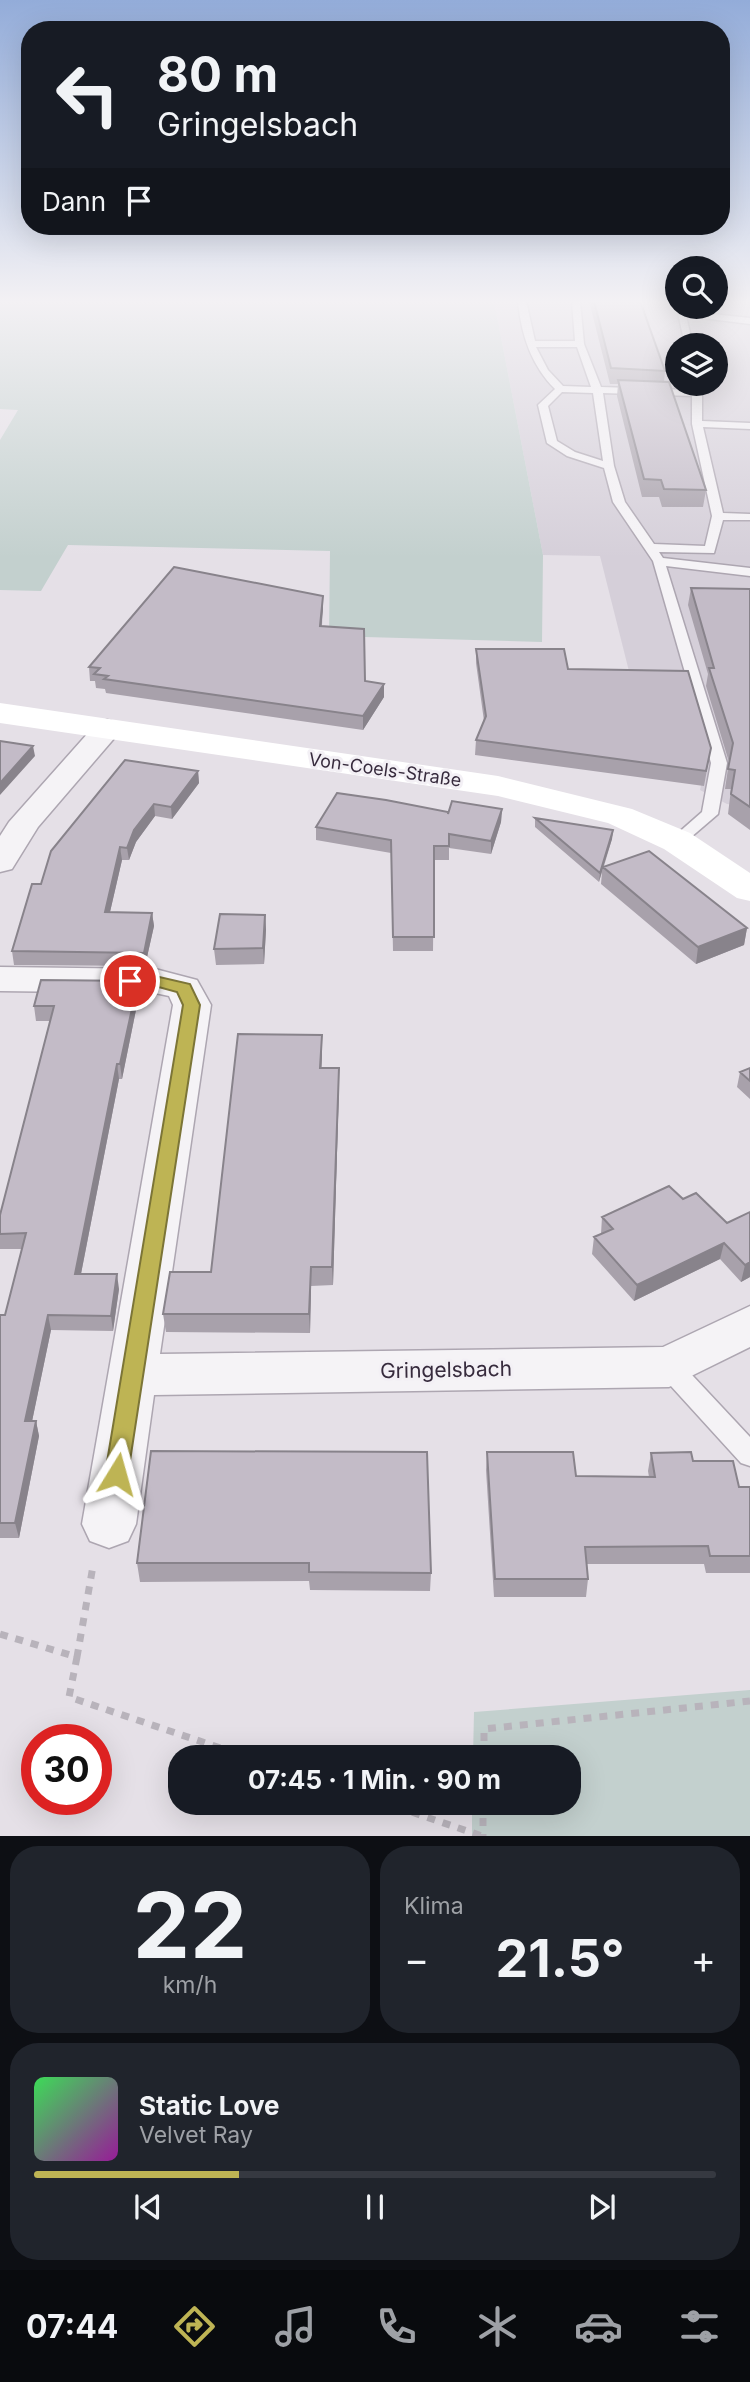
<!DOCTYPE html>
<html lang="de">
<meta charset="utf-8">
<style>
body{margin:0;font-family:Inter,sans-serif;background:#20242c;color:#f1f3f6;height:100vh;display:flex;flex-direction:column;font-size:26px;white-space:nowrap}
*{box-sizing:border-box;margin:0}
p{font-size:23px;color:#9ea1a6}
.icon{flex:none;width:38px;height:38px;fill:none;stroke:currentColor;stroke-width:2;stroke-linecap:round;stroke-linejoin:round}
.map{position:relative;height:1836px;overflow:hidden}
.panel{display:flex;flex-direction:column;gap:10px;padding:10px;background:#0d0f14;flex:1}
.panel>*{flex:none}
.top-card{position:absolute;left:21px;top:21px;width:709px;height:214px;border-radius:28px;box-shadow:0 7px 28px #0002;background:#171b24;color:#f1f3f6;overflow:hidden}
.buttons{position:absolute;left:665px;top:256px;display:grid;gap:14px}
.buttons a{display:grid;place-items:center;width:63px;height:63px;border-radius:50%;background:#171b24;box-shadow:0 7px 28px #0002;font-size:35px}
.speed{position:absolute;left:21px;top:1724px;display:flex;gap:14px;font-size:35px;font-weight:700;text-align:center}
.speed>*{display:grid;place-content:center;width:91px;height:91px;border-radius:50%;background:#171b24;box-shadow:0 7px 28px #0002;line-height:1}
.speed .limit{border:10px solid #d22;background:#fff;color:#111}
.pin{position:absolute;display:grid;place-items:center;width:60px;height:60px;color:#fff;margin:-30px;border:4px solid #fff;border-radius:50%;box-shadow:0 2px 7px #0007}
.me{position:absolute;width:77px;margin:-38px;rotate:8deg;stroke-linejoin:round;filter:drop-shadow(0 0 5px #0008)}
.turn{display:flex;align-items:center;gap:24px;height:147px;padding:0 21px;font-size:32px}
.turn .icon{width:91px;height:91px;stroke-width:2.5}
.turn b{display:block;font-size:49px;line-height:60px}
.then{display:flex;align-items:center;height:66px;padding:0 21px;background:#0003;gap:14px;font-size:26px}
.big{font-size:52px;font-weight:700;line-height:1.1}
.panel .widget{flex:1;display:flex;flex-direction:column;justify-content:center;gap:10px;min-width:0;padding:0 24px;border-radius:28px;background:#20242c}
.panel .dial{align-items:center;gap:0}
.dial b{font-size:91px;line-height:1}
.song{display:flex;align-items:center;gap:21px}
.cover{width:84px;height:84px;border-radius:10px;background:linear-gradient(135deg,hsl(130 70% 55%),hsl(300 70% 35%))}
.played{height:7px;border-radius:4px;background:linear-gradient(90deg,#beb454 30%,#363941 30%)}
.keys{display:flex;justify-content:space-around;direction:ltr}
.heat{display:flex;justify-content:space-between;align-items:center;font-size:38px;direction:ltr}
.panel .tiles{flex:1;display:grid;gap:10px;grid-template-columns:1fr 1fr}
.widget:last-child{grid-column:span 2}
.trip{position:absolute;left:168px;top:1745px;width:413px;height:70px;border-radius:28px;background:#171b24;box-shadow:0 7px 28px #0002;font-weight:700;line-height:70px;text-align:center}
.tab-bar{display:flex;height:112px;justify-content:space-around;align-items:center;background:#090b0e;color:#9ea1a6}
.tab-bar .icon{width:49px;height:49px}
.tab-bar .selected{color:#beb454}
.tab-bar b{font-size:32px;color:#f1f3f6}
.map>svg:first-child{display:block}
.built{fill:#d5cfd9;fill-rule:evenodd}
.green{fill:#c3d0ce}
.lines{fill:none;stroke-linecap:round;stroke-linejoin:round}
.service-casing{stroke:#ada6b1;stroke-width:3}
.minor-casing{stroke:#ada6b1;stroke-width:3}
.path{stroke:#b8b3bb;stroke-width:7;stroke-dasharray:8 8;stroke-linecap:butt}
.service{fill:#f5f3f6;fill-rule:evenodd}
.minor{fill:#f5f3f6;fill-rule:evenodd}
.secondary{fill:#fff;fill-rule:evenodd}
.wall{fill:#a8a1ab}
.shaded-wall{fill:#88838b}
.building{fill:#c3bbc7;stroke:#88838b;stroke-width:2}
.route{fill:#beb454;stroke:#7c7537;stroke-width:2}
.labels{text-anchor:middle;stroke-width:6;stroke-linejoin:round;paint-order:stroke}
.street-label{font-size:18px;fill:#372b3d;stroke:#f3f0f5}
.near-street-label{font-size:21px;fill:#372b3d;stroke:#f3f0f5}
</style>
<div class="map">
<svg width="750" height="1836" viewBox="0 0 750 1836">
<rect width="100%" height="100%" fill="#e5e0e7"/>
<path class="built" d="M494,301H677V306H716V301H750V807L727,804L700,790L707,758L641,719L600,556L543,555ZM677,345H716V383H677Z"/>
<path class="green" d="M0,301H494L543,555L542,642L329,636L330,551L68,545L41,591L0,590V440L18,410L0,409Z
M750,1690V1836H472V1803L569,1802V1757H473L474,1712Z"/>
<g class="lines">
<g class="service-casing">
<path id="service" d="M518,301H526L535,341H575L572,301H580L584,344L601,387L692,390V383H702V421L750,423V429L703,427L723,513L750,514V520H723L714,553L659,552L663,558L750,568V576L666,566L727,763L718,814L683,844L677,846L669,841L702,812L711,763L653,561L613,502L604,468L567,456L547,443L538,405L555,389C531,365 521,334 518,301ZM536,347H577L591,387L563,386L548,370ZM562,392L593,393L603,461L575,452L557,441L548,406ZM603,393L692,396V424L712,516L705,546L654,544L625,502L614,466Z
M676,304L683,306L684,311L750,318V324L686,316L693,345H685Z
M669,1357L678,1360L750,1437V1466L741,1463L660,1374L657,1367L660,1360Z"/>
</g>
<g class="minor-casing">
<path id="minor" d="M107,720L117,723L122,729L117,735L38,827L12,869L0,872V836L9,822L97,723Z
M0,967L155,969L197,980L211,1005L160,1354L663,1347L750,1306V1347L669,1387L154,1395L136,1524L128,1541L109,1548L90,1541L82,1524L173,1005L169,996L155,993L0,991Z"/>
</g>
<path class="path" d="M0,1634L77,1657L93,1566
M77,1657L69,1697L247,1757
M484,1757V1729L750,1701
M382,1802L482,1836
M483,1802V1836"/>
<use href="#service" class="service"/>
<use href="#minor" class="minor"/>
<path class="secondary" d="M0,703L498,776L632,809L690,833L750,873V901L737,898L664,849L608,823L498,796L0,723Z"/>
</g>
<path class="wall" d="M589,301H640L665,371L664,382L706,490L703,507H662L659,497H642L617,396L618,384H610Z
M691,588L750,589V830L728,814L731,789H725L729,762L706,686L708,674L688,605Z
M323,596L322,626L365,681L384,684V697L363,730L106,693L105,689L96,688L95,681H90L89,667Z
M476,649L568,669L711,748L704,786L475,755L476,740L484,721L476,663Z
M198,771L199,783L172,819L155,816L136,842L129,860H122L110,912L152,913L154,926L145,966L14,965L12,951L41,884Z
M502,809L501,822L491,854L449,848V860H434L433,951H393L391,853L316,840V827L448,812Z
M535,818L613,830L612,839L604,866L747,928L744,945L696,964L601,884L602,872L599,882L535,827Z
M265,915L266,930L264,964L216,965L214,949Z
M139,995L122,1079H119L81,1274L119,1289L113,1331L51,1330L32,1421H36L39,1436L19,1538H0V1315H5L22,1249H0V1215L50,1021H36L34,1006Z
M322,1053L321,1068L339,1086L333,1285L311,1286L310,1333L166,1332L163,1314L211,1272Z
M750,1068V1099L737,1087L740,1072Z
M683,1199L727,1223L750,1277L741,1282L720,1259L634,1301L592,1254L594,1237L601,1234L602,1217Z
M151,1451L431,1573L430,1591L310,1590L309,1581L140,1582L137,1563Z
M487,1452L576,1476L649,1477L648,1471L651,1453L693,1461L739,1487H750V1573H706L704,1564H587L588,1579L586,1597H494L486,1470Z"/>
<path class="shaded-wall" d="M323,596V609L320,640V626Z
M384,684V697L363,730V716Z
M33,746L35,756L0,795V783Z
M198,771L199,783L172,819L171,807Z
M154,804L155,816L136,842L129,860L127,848L134,830Z
M502,809L501,822L491,854V841Z
M613,830L612,839L603,867L599,882L600,873Z
M120,847L122,860L107,925L105,912Z
M152,913L154,926L145,966L144,953Z
M265,915L266,930L264,964L263,948Z
M747,928L744,945L696,964L698,947Z
M138,981L139,995L122,1079L120,1064Z
M322,1035V1053L321,1086L320,1068Z
M117,1064L119,1079L78,1289L75,1274Z
M339,1068V1086L333,1285L332,1267Z
M724,1243L720,1259L634,1301L637,1285Z
M750,1262V1277L741,1282L745,1265Z
M311,1267V1286L310,1333L309,1314Z
M117,1274L119,1289L113,1331L111,1316Z
M48,1315L51,1330L29,1436L25,1421Z
M36,1421L39,1436L19,1538L15,1523Z"/>
<path class="building" d="M594,301H640L665,371L611,368Z
M618,380L669,382L706,490L664,489L661,480L644,479Z
M174,567L323,596L320,626L364,629L365,681L384,684L363,716L104,679L108,676L94,674L100,668L89,667Z
M691,588L750,589V807L731,794L735,770L728,769L733,743L709,668H714Z
M476,649H564L568,669L688,671L711,748L706,771L476,740L486,716Z
M0,741L33,746L0,783Z
M125,760L198,771L171,807L154,804L134,830L127,848L120,847L105,912L152,913L144,953L12,951L32,884H41L51,851Z
M337,793L386,800L448,812V814L452,801L502,809L491,841L449,834V846H434V937H393L391,840L316,827Z
M535,818L613,830L600,873Z
M649,851L747,928L698,947L603,867Z
M220,914L265,915L263,948L214,949Z
M41,980L138,981L120,1064H117L75,1274H117L111,1316L48,1315L25,1421H36L15,1523H0V1315H5L26,1233L0,1234V1215L54,1006H34Z
M238,1034L322,1035L320,1068H339L332,1267H311L309,1314H163L170,1272H211Z
M750,1068V1081L740,1072Z
M669,1186L683,1199L696,1193L727,1223L750,1212V1262L745,1265L724,1243L637,1285L594,1237L613,1229L602,1217Z
M151,1451L427,1452L431,1573L309,1572V1563H137Z
M487,1452H573L576,1476L655,1477L651,1453L691,1452L693,1461H733L739,1487H750V1556H710L708,1546L585,1547L588,1579H495Z"/>
<linearGradient id="sky" x2="0" y2="1"><stop stop-color="#93acd9"/><stop offset="0.54" stop-color="#f3f1f4"/><stop offset="1" stop-color="#f3f1f4" stop-opacity="0"/></linearGradient>
<rect width="750" height="558" fill="url(#sky)"/>
<path class="route" d="M130,976H155L190,984L200,1005L128,1474L125,1482L117,1485L108,1482L105,1474L183,1005L177,992L155,986L124,985L121,981Z"/>
<g class="labels">
<g class="street-label">
<text transform="translate(385 770) rotate(8)" y="6">Von-Coels-Straße</text>
</g>
<g class="near-street-label">
<text transform="translate(446 1370) rotate(-1)" y="7">Gringelsbach</text>
</g>
</g>
</svg>
<div class="buttons">
<a><svg class="icon" aria-label="search" viewBox="0 0 24 24"><circle cx="10" cy="10" r="6"/><path d="M15 15l6 6"/></svg></a>
<a><svg class="icon" aria-label="layers" viewBox="0 0 24 24"><path d="M12 4l9 5-9 5-9-5zM3 14l9 5 9-5"/></svg></a>
</div>
<div class="speed"><div class="limit">30</div></div>
<div class="pin" style="left:130px;top:981px;background:#d93025"><svg class="icon" aria-label="arrive" viewBox="0 0 24 24"><path d="M6 21V4h12l-3 4 3 4H6"/></svg></div>
<svg class="me" style="left:117px;top:1474px" viewBox="-20 -20 40 40"><path d="M0-17L14 15 0 8-14 15z" fill="#beb454" stroke="#fff" stroke-width="4"/></svg>
<div class="trip">07:45 · 1 Min. · 90 m</div>
<div class="top-card">
<div class="turn"><svg class="icon" aria-label="left" viewBox="0 0 24 24"><path d="M17 20v-9H6M10 6l-5 5 5 5"/></svg><div><b>80 m</b>Gringelsbach</div></div>
<div class="then">Dann<svg class="icon" aria-label="arrive" viewBox="0 0 24 24"><path d="M6 21V4h12l-3 4 3 4H6"/></svg></div>
</div>
</div>
<section class="panel">
<div class="tiles">
<div class="widget dial"><b>22</b><p>km/h</p></div>
<div class="widget"><p>Klima</p>
<div class="heat"><a>−</a><b class="big">21.5°</b><a>+</a></div>
</div>
<div class="widget">
<div class="song"><i class="cover"></i><div><b>Static Love</b><p>Velvet Ray</p></div></div>
<div class="played"></div>
<div class="keys"><svg class="icon" aria-label="previous" viewBox="0 0 24 24"><path d="M18 5L8 12l10 7zM5 5v14"/></svg><svg class="icon" aria-label="pause" viewBox="0 0 24 24"><path d="M8 5v14M16 5v14"/></svg><svg class="icon" aria-label="next" viewBox="0 0 24 24"><path d="M6 5l10 7-10 7zM19 5v14"/></svg></div>
</div>
</div>
</section>
<nav class="tab-bar">
<b>07:44</b>
<svg class="icon selected" aria-label="directions" viewBox="0 0 24 24"><path d="M12 3l9 9-9 9-9-9zM9 14v-3h6M13 9l2 2-2 2"/></svg>
<svg class="icon" aria-label="music" viewBox="0 0 24 24"><path d="M9 18V5l10-2v13"/><circle cx="6" cy="18" r="3"/><circle cx="16" cy="16" r="3"/></svg>
<svg class="icon" aria-label="phone" viewBox="0 0 24 24"><path d="M5 4h4l2 5-3 2q2 4 5 5l2-3 5 2v4C11 20 4 13 5 4z"/></svg>
<svg class="icon" aria-label="climate" viewBox="0 0 24 24"><path d="M12 3v18M4 7l16 10M4 17L20 7"/></svg>
<svg class="icon" aria-label="car" viewBox="0 0 24 24"><path d="M5 17H2v-5l4-1 3-4h7l3 4 3 1v5h-3M9 17h6M6 11h13"/><circle cx="7" cy="17" r="2"/><circle cx="17" cy="17" r="2"/></svg>
<svg class="icon" aria-label="filters" viewBox="0 0 24 24"><path d="M4 7h16M4 17h16"/><circle cx="9" cy="7" r="2"/><circle cx="15" cy="17" r="2"/></svg>
</nav>
